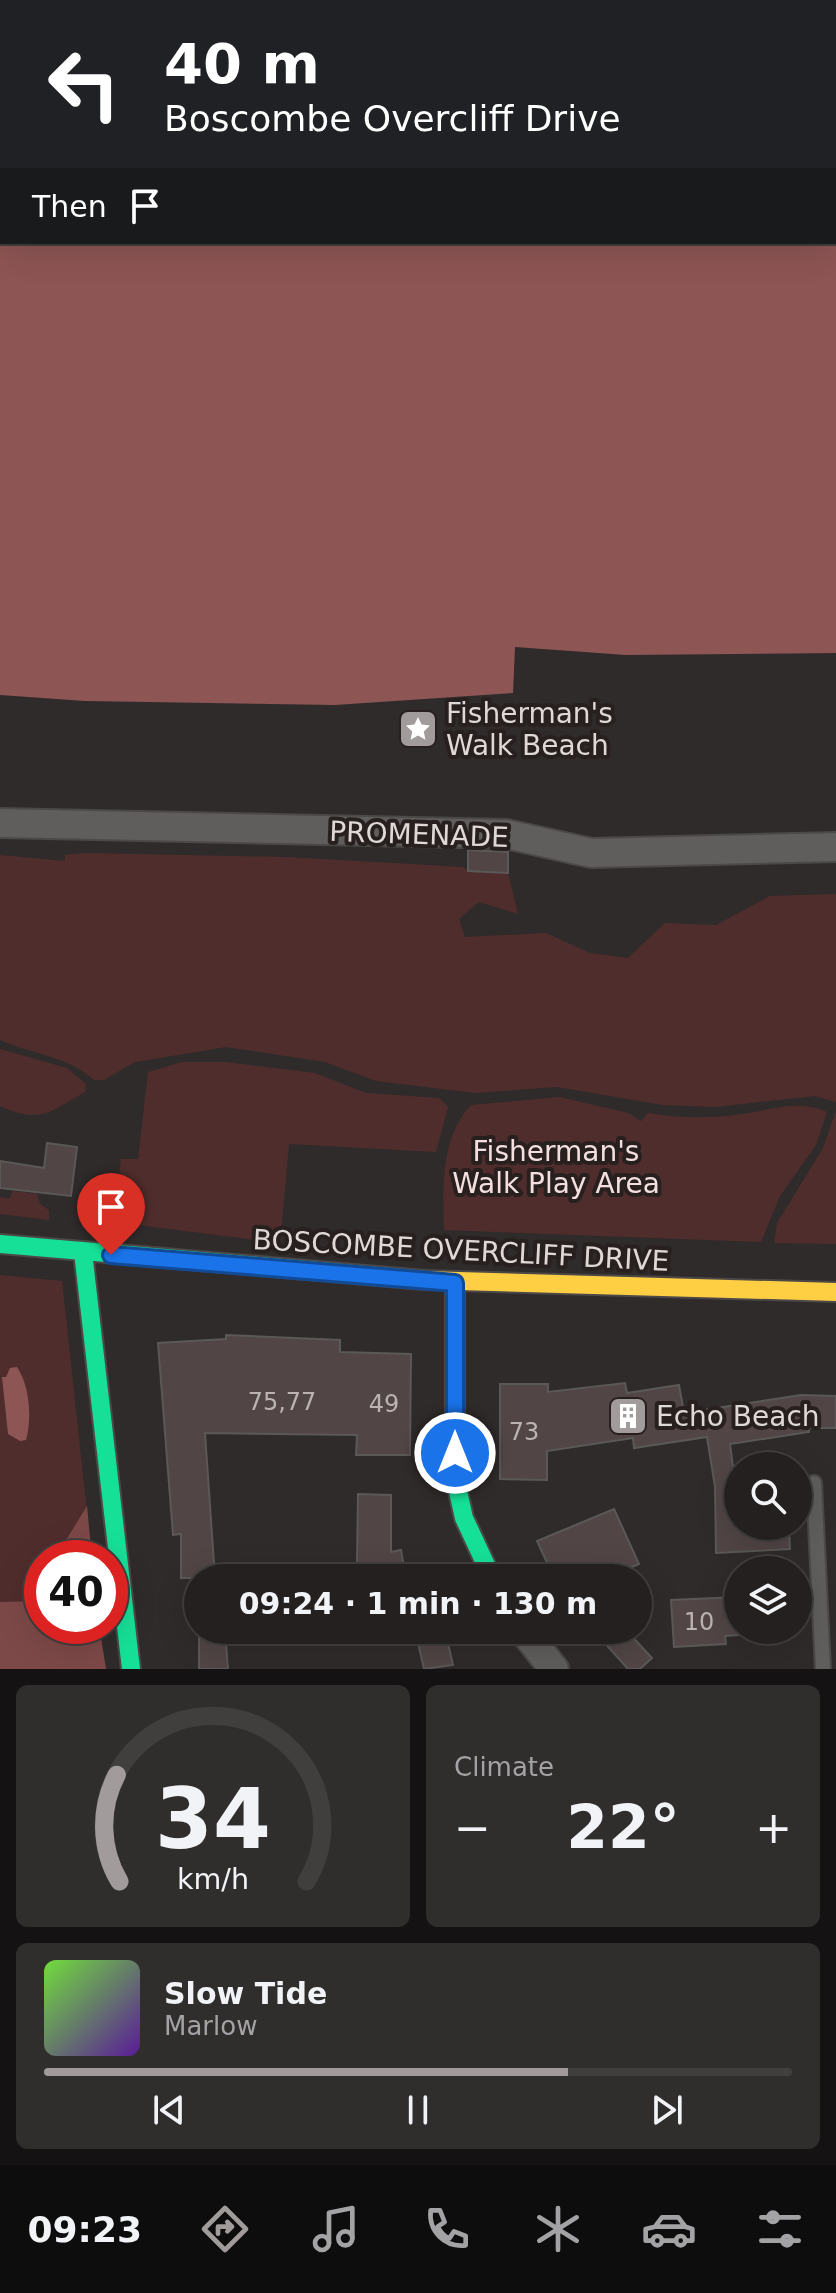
<!DOCTYPE html>
<meta charset="utf-8">
<style>
body{margin:0;font-family:"DejaVu Sans",sans-serif;background:#302d2d;color:#f1f3f6;height:100vh;display:flex;flex-direction:column;font-size:30px;white-space:nowrap}
*{box-sizing:border-box;margin:0}
p{font-size:26px;color:#a3a3a5}
.icon{flex:none;width:44px;height:44px;fill:none;stroke:currentColor;stroke-width:2;stroke-linecap:round;stroke-linejoin:round}
.map{position:relative;height:1669px;overflow:hidden}
.drawer{display:flex;flex-direction:column;gap:16px;padding:16px;background:#141212;flex:1}
.drawer>*{flex:none}
.hud{position:absolute;left:0px;top:0px;width:836px;height:244px;box-shadow:0 8px 32px #0002,0 0 0 2px #413e3e;background:#202124;color:#fff;overflow:hidden}
.fabs{position:absolute;left:724px;top:1452px;display:grid;gap:16px}
.fabs a{display:grid;place-items:center;width:88px;height:88px;border-radius:50%;background:#242020;box-shadow:0 8px 32px #0002,0 0 0 2px #413e3e;font-size:40px}
.speed{position:absolute;left:24px;top:1540px;display:flex;gap:16px;font-size:40px;font-weight:700;text-align:center}
.speed>*{display:grid;place-content:center;width:104px;height:104px;border-radius:50%;background:#242020;box-shadow:0 8px 32px #0002,0 0 0 2px #413e3e;line-height:1}
.speed .limit{border:12px solid #d22;background:#fff;color:#111}
.pin{position:absolute;display:grid;place-items:center;width:68px;height:68px;color:#fff;margin:-82px -34px;border-radius:50% 50% 50% 0;rotate:-45deg;box-shadow:0 0 8px #0007}
.pin .icon{rotate:45deg}
.me{position:absolute;width:88px;margin:-44px;rotate:0deg;stroke-linejoin:round;filter:drop-shadow(0 0 6px #0008)}
.turn{display:flex;align-items:center;gap:28px;height:168px;padding:0 32px;font-size:36px}
.turn .icon{width:104px;height:104px;stroke-width:2.5}
.turn b{display:block;font-size:56px;line-height:68px}
.then{display:flex;align-items:center;height:76px;padding:0 32px;background:#0003;gap:16px;font-size:30px}
.big{font-size:60px;font-weight:700;line-height:1.1}
.drawer .widget{flex:1;display:flex;flex-direction:column;justify-content:center;gap:12px;min-width:0;padding:0 28px;border-radius:12px;background:#302d2d}
.drawer .dial{align-items:center;gap:0}
.dial svg{height:208px;overflow:visible;fill:none;stroke:#413e3e;stroke-width:7;stroke-linecap:round;text-anchor:middle}
.dial text{fill:#f1f3f6;stroke:none}
.song{display:flex;align-items:center;gap:24px}
.cover{width:96px;height:96px;border-radius:12px;background:linear-gradient(135deg,hsl(100 70% 55%),hsl(270 70% 35%))}
.played{height:8px;border-radius:4px;background:linear-gradient(90deg,#a19b9b 70%,#413e3e 70%)}
.keys{display:flex;justify-content:space-around;direction:ltr}
.heat{display:flex;justify-content:space-between;align-items:center;font-size:44px;direction:ltr}
.drawer .tiles{flex:1;display:grid;gap:16px;grid-template-columns:1fr 1fr}
.widget:last-child{grid-column:span 2}
.trip{position:absolute;left:184px;top:1564px;width:468px;height:80px;border-radius:40px;background:#242020;box-shadow:0 8px 32px #0002,0 0 0 2px #413e3e;font-weight:700;line-height:80px;text-align:center}
.menu{display:flex;height:128px;justify-content:space-around;align-items:center;background:#0e0d0d;color:#a3a3a5}
.menu .icon{width:56px;height:56px}
.menu .current{color:#a19b9b}
.menu b{font-size:36px;color:#f1f3f6}
.map>svg:first-child{display:block}
.green{fill:#4f2d2c}
.forest{fill:#7d4948}
.water{fill:#8d5554;fill-rule:evenodd}
.building{fill:#514545;stroke:#5b5858;stroke-width:2}
.lines{fill:none;stroke-linecap:round;stroke-linejoin:round}
.lane-casing{stroke:#4b4847;stroke-width:18}
.street-casing{stroke:#4b4847;stroke-width:32}
.fast-casing{stroke:#4b4847;stroke-width:22}
.slow-casing{stroke:#4b4847;stroke-width:22}
.lane{stroke:#605d5d;stroke-width:14}
.street{stroke:#605d5d;stroke-width:28}
.fast{stroke:#16e098;stroke-width:18}
.slow{stroke:#ffcf43;stroke-width:18}
.route-casing{stroke:#114b97;stroke-width:20}
.route{stroke:#1a73e8;stroke-width:14}
.labels{text-anchor:middle;stroke-width:8;stroke-linejoin:round;paint-order:stroke}
.number-label{font-size:24px;fill:#bbb3b2}
.poi-label{font-size:28px;fill:#ded8d7;stroke:#28201f;text-anchor:start}
.street-label{font-size:28px;fill:#ded8d7;stroke:#28201f}
.park-label{font-size:28px;fill:#f3dfde;stroke:#28201f}
</style>
<div class="map">
<svg width="836" height="1669" viewBox="0 0 836 1669">
<rect width="100%" height="100%" fill="#302b2b"/>
<path class="green" d="M86,853L286,857L463,867L469,871L508,873L518,914L479,902L459,919L465,937L546,933L590,953L628,958L665,923L716,925L770,896L836,894V1102L815,1096L715,1107L663,1105L557,1087L475,1093L376,1081L325,1062L226,1047L135,1062L104,1080H94C68,1056 31,1054 0,1040V855L65,861V855Z
M0,1049L67,1068L86,1084L85,1092C47,1113 42,1124 0,1106Z
M182,1062H226L315,1073L366,1093L439,1098L448,1107L436,1152L289,1144L280,1243L114,1222L121,1159H138L148,1072Z
M560,1097L628,1113L641,1121L648,1113C678,1118 711,1119 742,1114C773,1110 796,1099 827,1112L816,1145L780,1196L761,1242L444,1230C443,1188 440,1138 471,1105Z
M836,1111V1244L774,1243L777,1223L823,1148Z
M12,1191L37,1194L40,1204L49,1210V1220L0,1214V1197L10,1199Z
M0,1275L62,1281L92,1558H42V1626H99L106,1669H0Z"/>
<path class="forest" d="M87,1506L92,1558H55Z
M42,1601V1626H99L106,1669H0V1602Z"/>
<path class="water" d="M0,0H836V653L626,655L515,647L513,693L335,705L85,701L0,695ZM2,2H834V242H2Z
M17,1367C30,1386 32,1419 26,1440L20,1441L8,1434L2,1377H6L10,1368Z"/>
<path class="building" d="M468,850L508,852V873L468,871Z
M47,1143L77,1147L71,1196L0,1188V1161L44,1168Z
M226,1335L340,1340V1352L411,1354L410,1455H356L357,1435L205,1433L215,1578H181V1534L173,1535L158,1343L226,1339Z
M625,1383L627,1393L679,1385L684,1413L801,1395L836,1396V1428H809V1432L730,1444L737,1497L738,1526H789L790,1549L716,1553L715,1487L707,1437L634,1448L633,1438L547,1451V1480L500,1479V1384H548V1392Z
M358,1494L391,1495V1552L401,1550L406,1578H360L357,1563Z
M614,1509L639,1564L606,1578H554L537,1541Z
M738,1597V1635L725,1636L726,1644L674,1647L671,1600Z
M199,1630H225L228,1669H199Z
M415,1630H445L453,1665L424,1669Z
M593,1630H626L652,1658L640,1669H628Z"/>
<g class="lines">
<g class="lane-casing">
<path id="lane" d="M814,1483L823,1669"/>
</g>
<g class="street-casing">
<path id="street" d="M0,823L506,834L591,853L836,847
M523,1630L554,1669"/>
</g>
<g class="fast-casing">
<path id="fast" d="M0,1244L424,1280
M83,1252L131,1669
M455,1283V1478L464,1518L492,1578"/>
</g>
<g class="slow-casing">
<path id="slow" d="M424,1280L836,1292"/>
</g>
<use href="#lane" class="lane"/>
<use href="#street" class="street"/>
<use href="#fast" class="fast"/>
<use href="#slow" class="slow"/>
</g>
<g class="lines">
<g class="route-casing">
<path id="route" d="M111,1255L455,1283V1453"/>
</g>
<use href="#route" class="route"/>
</g>
<defs>
<g id="sight-square" transform="scale(2)"><rect x="-9" y="-9" width="18" height="18" rx="4" fill="#a19b9b" stroke="#28201f"/><path d="M0-6L1.8-2.2L6-1.7L2.9 1.2L3.7 5.4L0 3.3L-3.7 5.4L-2.9 1.2L-6-1.7L-1.8-2.2Z" fill="#fff"/></g>
<g id="building-square" transform="scale(2)"><rect x="-9" y="-9" width="18" height="18" rx="4" fill="#a19b9b" stroke="#28201f"/><path d="M-4-6H4V6H1V3H-1V6H-4ZM-2.5-4.3h1.7v1.8h-1.7ZM.8-4.3h1.7v1.8H.8ZM-2.5-1h1.7V.8h-1.7ZM.8-1h1.7V.8H.8Z" fill="#fff"/></g>
</defs>
<g fill-rule="evenodd">
<use href="#sight-square" x="418" y="729"/>
<use href="#building-square" x="628" y="1416"/>
</g>
<g class="labels">
<g class="number-label">
<text x="282" y="1410">75,77</text>
<text x="384" y="1412">49</text>
<text x="524" y="1440">73</text>
<text x="699" y="1630">10</text>
</g>
<g class="poi-label">
<text x="446" y="723">Fisherman's<tspan x="446" dy="32">Walk Beach</tspan></text>
<text x="656" y="1426">Echo Beach</text>
</g>
<g class="street-label">
<text transform="translate(419 834) rotate(2)" y="10">PROMENADE</text>
<text transform="translate(461 1250) rotate(3)" y="10">BOSCOMBE OVERCLIFF DRIVE</text>
</g>
<g class="park-label">
<text x="556" y="1161">Fisherman's<tspan x="556" dy="32">Walk Play Area</tspan></text>
</g>
</g>
</svg>
<div class="fabs">
<a><svg class="icon" aria-label="search" viewBox="0 0 24 24"><circle cx="10" cy="10" r="6"/><path d="M15 15l6 6"/></svg></a>
<a><svg class="icon" aria-label="layers" viewBox="0 0 24 24"><path d="M12 4l9 5-9 5-9-5zM3 14l9 5 9-5"/></svg></a>
</div>
<div class="speed"><div class="limit">40</div></div>
<div class="pin" style="left:111px;top:1255px;background:#d93025"><svg class="icon" aria-label="arrive" viewBox="0 0 24 24"><path d="M6 21V4h12l-3 4 3 4H6"/></svg></div>
<svg class="me" style="left:455px;top:1453px" viewBox="-20 -20 40 40"><circle r="17" fill="#1a73e8" stroke="#fff" stroke-width="3"/><path d="M0-11L8 9 0 5-8 9z" fill="#fff"/></svg>
<div class="trip">09:24 · 1 min · 130 m</div>
<div class="hud">
<div class="turn"><svg class="icon" aria-label="left" viewBox="0 0 24 24"><path d="M17 20v-9H6M10 6l-5 5 5 5"/></svg><div><b>40 m</b>Boscombe Overcliff Drive</div></div>
<div class="then">Then<svg class="icon" aria-label="arrive" viewBox="0 0 24 24"><path d="M6 21V4h12l-3 4 3 4H6"/></svg></div>
</div>
</div>
<section class="drawer">
<div class="tiles">
<div class="widget dial"><svg viewBox="0 0 100 80">
<path d="M14 69A42 42 0 1 1 86 69"/>
<path d="M14 69A42 42 0 0 1 13 28" stroke="#a19b9b"/>
<text x="50" y="56" font-size="32" font-weight="700">34</text>
<text x="50" y="72" font-size="11">km/h</text>
</svg></div>
<div class="widget"><p>Climate</p>
<div class="heat"><a>−</a><b class="big">22°</b><a>+</a></div>
</div>
<div class="widget">
<div class="song"><i class="cover"></i><div><b>Slow Tide</b><p>Marlow</p></div></div>
<div class="played"></div>
<div class="keys"><svg class="icon" aria-label="previous" viewBox="0 0 24 24"><path d="M18 5L8 12l10 7zM5 5v14"/></svg><svg class="icon" aria-label="pause" viewBox="0 0 24 24"><path d="M8 5v14M16 5v14"/></svg><svg class="icon" aria-label="next" viewBox="0 0 24 24"><path d="M6 5l10 7-10 7zM19 5v14"/></svg></div>
</div>
</div>
</section>
<nav class="menu">
<b>09:23</b>
<svg class="icon current" aria-label="directions" viewBox="0 0 24 24"><path d="M12 3l9 9-9 9-9-9zM9 14v-3h6M13 9l2 2-2 2"/></svg>
<svg class="icon" aria-label="music" viewBox="0 0 24 24"><path d="M9 18V5l10-2v13"/><circle cx="6" cy="18" r="3"/><circle cx="16" cy="16" r="3"/></svg>
<svg class="icon" aria-label="phone" viewBox="0 0 24 24"><path d="M5 4h4l2 5-3 2q2 4 5 5l2-3 5 2v4C11 20 4 13 5 4z"/></svg>
<svg class="icon" aria-label="climate" viewBox="0 0 24 24"><path d="M12 3v18M4 7l16 10M4 17L20 7"/></svg>
<svg class="icon" aria-label="car" viewBox="0 0 24 24"><path d="M5 17H2v-5l4-1 3-4h7l3 4 3 1v5h-3M9 17h6M6 11h13"/><circle cx="7" cy="17" r="2"/><circle cx="17" cy="17" r="2"/></svg>
<svg class="icon" aria-label="filters" viewBox="0 0 24 24"><path d="M4 7h16M4 17h16"/><circle cx="9" cy="7" r="2"/><circle cx="15" cy="17" r="2"/></svg>
</nav>
